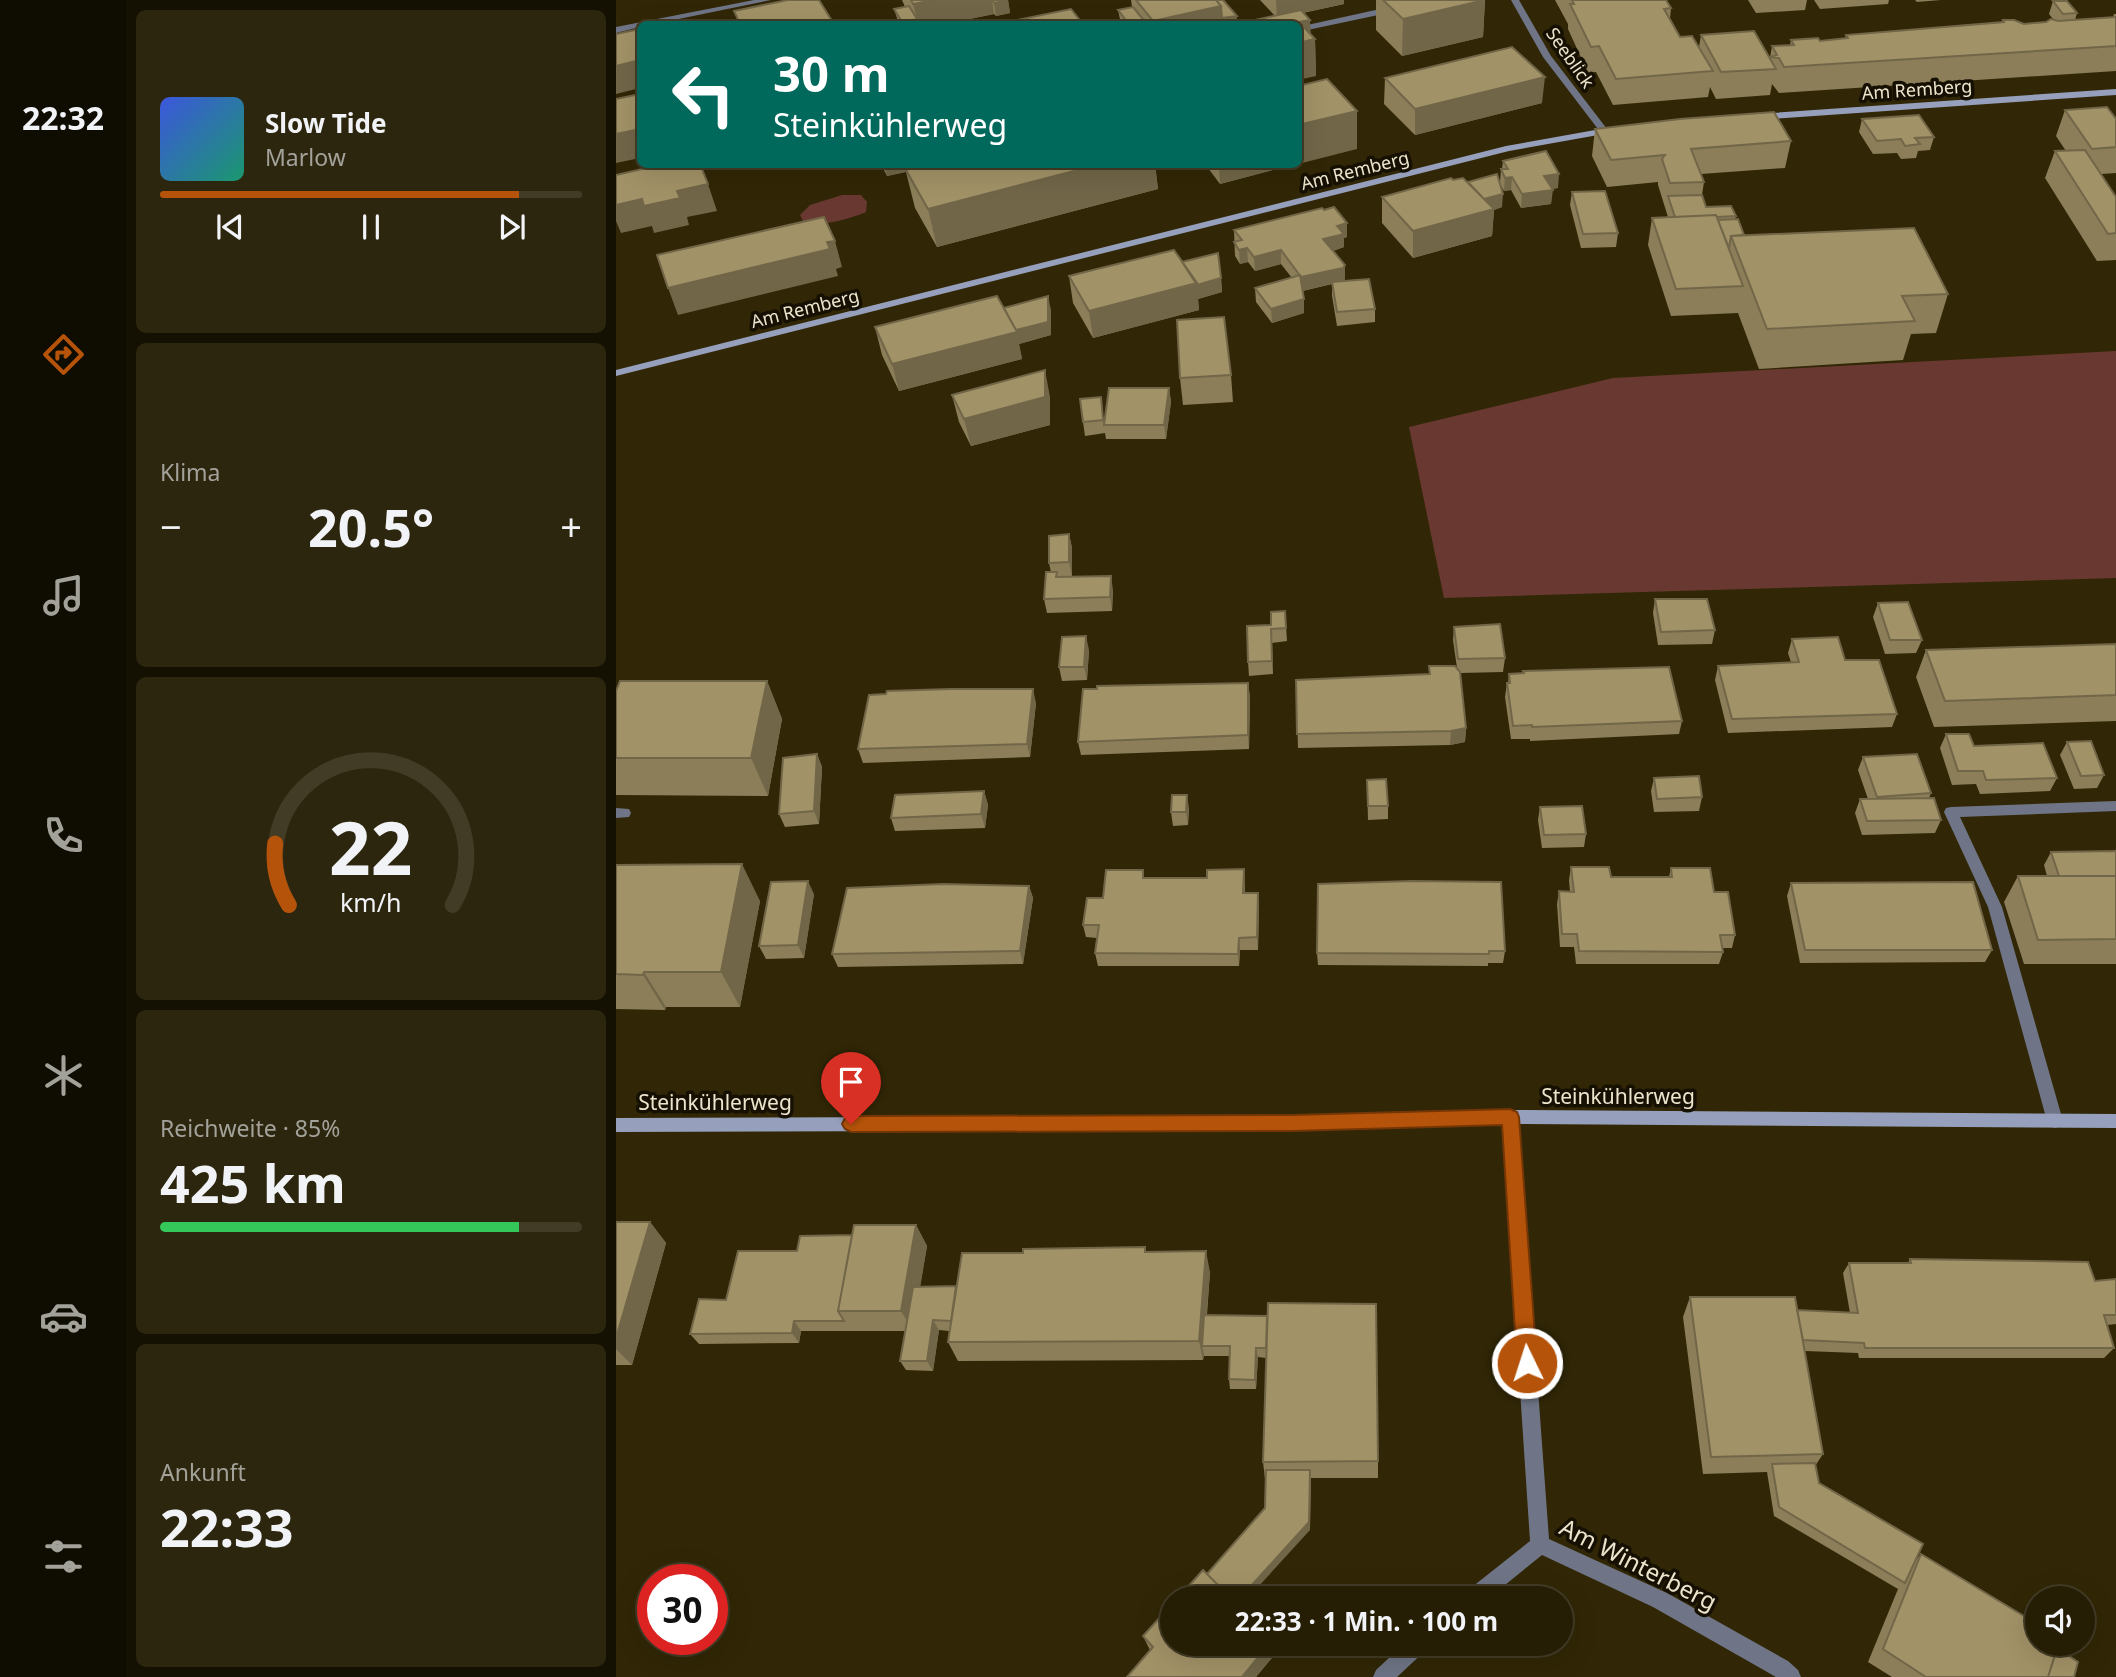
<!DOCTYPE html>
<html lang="de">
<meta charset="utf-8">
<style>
body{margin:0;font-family:"Noto Sans",sans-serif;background:#2d260e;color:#f1f3f6;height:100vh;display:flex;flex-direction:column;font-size:26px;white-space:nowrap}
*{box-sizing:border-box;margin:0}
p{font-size:23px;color:#a3a29a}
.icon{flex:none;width:38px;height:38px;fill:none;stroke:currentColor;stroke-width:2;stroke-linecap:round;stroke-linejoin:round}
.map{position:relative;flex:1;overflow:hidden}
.side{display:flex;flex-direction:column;gap:10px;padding:10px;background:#141002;width:490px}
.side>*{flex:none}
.top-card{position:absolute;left:21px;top:21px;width:665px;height:147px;border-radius:10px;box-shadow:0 7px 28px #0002,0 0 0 2px #423b26;background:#00695c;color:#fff;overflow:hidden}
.fabs{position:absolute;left:1409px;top:1586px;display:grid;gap:14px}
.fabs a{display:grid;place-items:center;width:70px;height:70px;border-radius:50%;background:#251d04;box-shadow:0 7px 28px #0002,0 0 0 2px #423b26;font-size:35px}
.speed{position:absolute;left:21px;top:1564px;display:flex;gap:14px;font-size:35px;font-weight:700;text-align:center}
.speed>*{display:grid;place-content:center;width:91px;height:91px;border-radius:50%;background:#251d04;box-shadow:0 7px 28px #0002,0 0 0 2px #423b26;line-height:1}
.speed .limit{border:10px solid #d22;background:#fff;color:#111}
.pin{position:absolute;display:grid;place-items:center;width:60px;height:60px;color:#fff;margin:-72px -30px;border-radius:50% 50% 50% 0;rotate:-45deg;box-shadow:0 0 7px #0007}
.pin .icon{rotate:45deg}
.me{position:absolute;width:77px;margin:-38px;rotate:356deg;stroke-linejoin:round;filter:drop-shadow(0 0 5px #0008)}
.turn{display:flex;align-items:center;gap:24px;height:147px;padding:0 21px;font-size:32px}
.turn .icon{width:91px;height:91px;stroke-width:2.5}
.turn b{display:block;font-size:49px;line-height:60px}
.big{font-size:52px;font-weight:700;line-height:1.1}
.side .tile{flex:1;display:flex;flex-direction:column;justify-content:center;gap:10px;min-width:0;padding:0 24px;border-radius:10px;background:#2d260e}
.side .dial{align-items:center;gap:0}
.dial svg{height:182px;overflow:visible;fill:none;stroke:#423b26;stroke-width:7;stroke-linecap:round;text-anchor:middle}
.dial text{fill:#f1f3f6;stroke:none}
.song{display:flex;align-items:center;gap:21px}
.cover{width:84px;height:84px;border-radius:10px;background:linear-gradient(135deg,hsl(230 70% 55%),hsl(160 70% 35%))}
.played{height:7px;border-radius:4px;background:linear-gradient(90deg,#b45309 85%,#423b26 85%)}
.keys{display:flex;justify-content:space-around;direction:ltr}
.heat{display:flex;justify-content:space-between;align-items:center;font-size:38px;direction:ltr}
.charge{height:10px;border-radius:5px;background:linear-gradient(90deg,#34c759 85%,#423b26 0)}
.trip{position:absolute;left:544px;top:1586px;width:413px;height:70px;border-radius:35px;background:#251d04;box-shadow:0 7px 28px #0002,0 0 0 2px #423b26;font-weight:700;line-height:70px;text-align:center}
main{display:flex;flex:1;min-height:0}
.tabs{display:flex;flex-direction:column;width:126px;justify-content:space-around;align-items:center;background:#0f0c02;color:#a3a29a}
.tabs .icon{width:49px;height:49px}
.tabs .on{color:#b45309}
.tabs b{font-size:32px;color:#f1f3f6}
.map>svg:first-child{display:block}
.green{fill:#693931}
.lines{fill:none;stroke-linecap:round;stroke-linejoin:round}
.lane{fill:#6f7586;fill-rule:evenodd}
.street{fill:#6f7586;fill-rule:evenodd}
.secondary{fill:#96a0bc;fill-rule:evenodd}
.wall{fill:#8b7e59}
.shaded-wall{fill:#716648}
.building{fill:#a29267;stroke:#716648;stroke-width:2}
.route{fill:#b45309;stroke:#753606;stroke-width:2}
.labels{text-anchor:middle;stroke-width:7;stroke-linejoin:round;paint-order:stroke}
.far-street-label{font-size:18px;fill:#ece4cd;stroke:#161002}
.street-label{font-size:21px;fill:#ece4cd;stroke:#161002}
.near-street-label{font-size:24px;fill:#ece4cd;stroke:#161002}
</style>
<main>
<nav class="tabs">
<b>22:32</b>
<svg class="icon on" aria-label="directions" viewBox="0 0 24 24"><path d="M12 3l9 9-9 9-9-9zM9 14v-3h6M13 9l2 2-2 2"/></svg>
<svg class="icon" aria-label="music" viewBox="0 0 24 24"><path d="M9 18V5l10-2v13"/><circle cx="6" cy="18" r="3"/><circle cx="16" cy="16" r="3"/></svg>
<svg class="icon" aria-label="phone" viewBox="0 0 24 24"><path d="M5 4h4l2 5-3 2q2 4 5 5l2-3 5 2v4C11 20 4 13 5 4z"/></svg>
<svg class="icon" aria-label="climate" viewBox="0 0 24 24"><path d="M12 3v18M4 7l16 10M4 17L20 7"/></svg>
<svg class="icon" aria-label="car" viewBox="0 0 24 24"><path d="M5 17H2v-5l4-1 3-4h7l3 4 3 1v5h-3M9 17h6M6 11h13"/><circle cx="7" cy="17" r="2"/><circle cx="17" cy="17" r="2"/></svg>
<svg class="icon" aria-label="filters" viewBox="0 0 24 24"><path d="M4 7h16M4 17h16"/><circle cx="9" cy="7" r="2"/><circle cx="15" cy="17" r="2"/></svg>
</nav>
<section class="side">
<div class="tile">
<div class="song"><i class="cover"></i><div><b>Slow Tide</b><p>Marlow</p></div></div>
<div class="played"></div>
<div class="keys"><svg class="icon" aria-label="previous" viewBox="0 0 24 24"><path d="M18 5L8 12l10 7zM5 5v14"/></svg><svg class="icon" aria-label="pause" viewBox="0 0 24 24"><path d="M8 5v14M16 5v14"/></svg><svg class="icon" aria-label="next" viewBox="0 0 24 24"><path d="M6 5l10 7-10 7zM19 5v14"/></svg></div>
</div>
<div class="tile"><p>Klima</p>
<div class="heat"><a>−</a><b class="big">20.5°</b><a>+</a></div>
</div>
<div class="tile dial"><svg viewBox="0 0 100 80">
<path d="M14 69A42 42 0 1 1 86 69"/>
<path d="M14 69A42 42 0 0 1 8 42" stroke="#b45309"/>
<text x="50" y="56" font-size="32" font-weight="700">22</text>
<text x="50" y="72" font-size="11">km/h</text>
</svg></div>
<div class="tile"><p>Reichweite · 85%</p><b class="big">425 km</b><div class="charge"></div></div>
<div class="tile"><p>Ankunft</p><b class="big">22:33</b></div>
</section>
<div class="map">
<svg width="1500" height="1677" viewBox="0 0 1500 1677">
<rect width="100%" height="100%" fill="#312706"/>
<path class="green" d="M226,195H245L251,202L250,212C231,220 208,226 188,223L184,215L194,205Z
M1500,351V578L828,598L793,427L997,378Z"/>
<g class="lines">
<path class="lane" d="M1500,801V811L1344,817L1386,907L1447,1121L1445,1126L1439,1128L1433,1126L1431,1121L1372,907L1328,812L1330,808L1335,807Z
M0,808L13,809L15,813L13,817L0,818Z"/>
<path class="street" d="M138,0H155L38,24H24V27L0,33V27Z
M895,0H903L935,56L991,129V133H985L927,57Z
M778,6L782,9L781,11L682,32V27Z
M894,1110L900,1112L902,1117L933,1539L1051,1593L1172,1661L1182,1670L1185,1677H1160L1037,1607L926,1555L873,1598H849L851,1591L914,1541L886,1117L888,1112Z
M789,1643H813L810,1650L781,1677H757L760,1670Z"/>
<path class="secondary" d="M1500,89V95L1142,120L1137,117L1142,114Z
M996,127L1001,130L999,132L893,151L0,376V370L890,146Z
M894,1110L1500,1114V1128L894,1124L676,1130L0,1132V1118L676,1116Z"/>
</g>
<path class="wall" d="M286,0H392L394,13L380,16L378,14L329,24H283L278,9L289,7Z
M515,0H607L621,24L659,16L644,0H728V4L687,13L695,34L699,39L700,76L682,24H505L502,10L516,7Z
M760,0H869L867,37L786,56L760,30Z
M939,0H1050L1055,8L1054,19L1064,37L1083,47L1085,35L1154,58L1156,46L1174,45L1175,40L1204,41L1229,39L1230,35L1387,22V20L1408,24L1430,22L1437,19L1433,14L1437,1L1461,13L1459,20L1497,17L1498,14H1500V71L1163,93L1156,84L1154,95L1100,99L1094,87L1092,97L997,105L980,72L972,73L952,29V24Z
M1132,0H1191L1189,10L1140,13Z
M1198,0H1273L1272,4L1204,9Z
M1299,0H1325L1301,2Z
M769,78L926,103L799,135L768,104Z
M1449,110L1500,119V173L1485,174L1500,197V260L1481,261L1429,178L1439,151H1450L1440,136Z
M1246,119L1318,137L1314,150L1302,151L1300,158L1285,159L1281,153L1257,154L1243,132Z
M979,129L1175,141L1169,168L1085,174L1088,182L1086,195L1090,207L1120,216L1119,219L1128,235L1332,294L1320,333L1295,334L1287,360L1143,369L1122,313L1055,316L1032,245L1036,218L1052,217L1042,185V182L991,187L976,156Z
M887,161L942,188L936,189L935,204L905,208L895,190L888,191L884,184L886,207L878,210L876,236L797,258L766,223V197L837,180L852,182H884L885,169H886Z
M265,164H539L542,189L321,247L299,208L290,172L271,176Z
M589,164H679L604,184Z
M956,192L1002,233L1000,247L965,248L954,205Z
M618,230L731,237L728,238V247L717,251L729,279L727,281L759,309V322L721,326L716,296V284L687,291L688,313L656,323L640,302L639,288L676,278L665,264L639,271L632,262L624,264L619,256Z
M566,262L605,278L606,292L582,299L583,310L477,338L457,303L453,276Z
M388,308L435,310V335L403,344L406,359L283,391L266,355L259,327Z
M615,375L617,402L567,405L564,378Z
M553,388L555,402L550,439H490L489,433L469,436L467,422L485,397L488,424Z
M336,395L434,397V425L355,446L343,422Z
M453,534L456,548V576L442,577L497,590L496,611L431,613L428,599L435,572L433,563Z
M1039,599L1099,630L1096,644L1042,645L1037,613Z
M1262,603L1306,640L1300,653L1269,654L1257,617Z
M669,611L671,641L656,643L657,674L633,676L632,662L655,625Z
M838,627L889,658L887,672L844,673L850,728L849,742L834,745L682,748L680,680L813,674V666L841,668L837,640Z
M1176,639L1229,660L1281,714L1276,727L1112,733L1099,680L1102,666L1175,662L1172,653Z
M1500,644V721L1318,727L1300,677L1310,650Z
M473,650L471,680L446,681L443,667Z
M907,671L1066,721L1063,734L914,741V739H895L889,697L891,683H892L893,674L907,673Z
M151,681L166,719L152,796L0,795V691Z
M632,683L634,697L633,749L465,755L462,742L481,689Z
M420,703L414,757L247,763L242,749Z
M1330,734L1358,746L1441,778L1434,791L1364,794L1360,784L1336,785L1324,748Z
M1451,742L1488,775L1481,788L1458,789L1444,755Z
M201,754L206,767L203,824L169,827L163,814Z
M1247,757L1315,793L1313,798L1325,820L1319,833L1246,835L1239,813L1244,799H1252L1242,770Z
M1038,778L1086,797L1083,811L1038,812L1035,791Z
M751,780L772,806V819L752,820Z
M368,791L372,805L369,828L279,831L275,818Z
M924,807L970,834L968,847L926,848L922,820Z
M573,808L572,825L557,826L555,812Z
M1500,851V964H1408L1388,902L1402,876H1431L1428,865L1435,852Z
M0,865L144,901L124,1007H50L49,1010L0,1009Z
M955,867L995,877H1053L1055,868L1119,935L1116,948H1106L1107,952L1103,964H960L958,947H944L941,904L943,891L954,892L953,880Z
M529,878L629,882V893H642L643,906L642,950H624L623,966H482L479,953L481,938L470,937L467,925L487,898Z
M1175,883L1376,950L1369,962L1184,963L1171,896Z
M413,886L417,898L407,964L222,967L216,954Z
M198,894L188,958L150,959L143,946Z
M889,951L887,963H872V966L702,965L701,953Z
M0,1222H34L50,1243L16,1365H0Z
M300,1225L311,1246L304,1286H340L407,1253L531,1252L594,1272L591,1315L651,1316L762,1461V1478H695L694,1530L591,1574L649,1508L650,1479H649L647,1462L650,1358L642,1357L640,1389H614L613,1379L614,1356H588V1354L587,1360L342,1361L332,1342L333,1331L323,1330L317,1371L290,1370L284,1361L289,1331H185L183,1343L83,1344L74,1334L110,1300L181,1251L236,1235Z
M1294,1259L1479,1281L1500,1279V1324L1491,1325L1498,1348L1488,1358H1243L1242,1353L1189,1351L1207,1454L1199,1466L1203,1483L1299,1561L1305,1554L1441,1648L1458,1677H1276L1252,1662L1282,1589L1158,1516L1151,1472L1087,1474L1067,1317L1074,1297L1181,1310L1234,1313L1227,1273L1233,1263H1292Z
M527,1636L556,1643H658L660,1653L640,1677H511L534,1650Z"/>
<path class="shaded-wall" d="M318,0H376L378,14L329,24H287L286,22L301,19L297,4Z
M392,0L394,13L380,16L378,3Z
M660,0H728V4L661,18Z
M869,0L867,37L786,56L787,19Z
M605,6L606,24H537V21Z
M621,16V24H606V18Z
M694,20L695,40L699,39L700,76L682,80L683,22Z
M216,21L217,24H200Z
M24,60V88L0,94V66Z
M929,77L926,103L799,135V109Z
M741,111V149L682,164V125Z
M24,129V158L0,163V134Z
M268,164H323L271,176Z
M485,164H539L542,189L321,247L312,209Z
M603,164H679L604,184Z
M943,174L942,188L927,190L928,176Z
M896,177L895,190L888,191L889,178Z
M92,184L101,211L71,217L73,225L38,233L36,226L5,233L0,221V205Z
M937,190L935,204L905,208L906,194Z
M887,194L886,207L878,210L876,236L797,258V231L858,202Z
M731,223V237L728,238V247L708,253L707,239L721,226Z
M219,241L226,267L220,269L222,276L62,315L52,288Z
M631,248L632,262L624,264L623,250Z
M665,250V264L639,271L638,257Z
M729,265V279L727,281L686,291L685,277Z
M605,278L606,292L582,299L583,310L477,338L473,311Z
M432,296L435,310V335L403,344L406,359L283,391L276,364Z
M688,299V313L656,323L655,309Z
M429,370L434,397V425L355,446L348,419Z
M553,388L555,402L550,439L548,425Z
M453,534L456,548V576L453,562Z
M495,576L497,590L496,611L494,597Z
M470,636L473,650L471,680L468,667Z
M151,681L166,719L152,796L135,758Z
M632,683L634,697L633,749L632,735Z
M417,689L420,703L414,757L411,744Z
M850,728L849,742L834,745L835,731Z
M201,754L206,767L203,824L198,811Z
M368,791L372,805L369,828L365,814Z
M571,795L573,808L572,825L570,812Z
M126,864L144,901L124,1007L105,972Z
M628,869L629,882L628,906L627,893Z
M192,881L198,894L188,958L182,945Z
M413,886L417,898L407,964L404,951Z
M642,893L643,906L642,950L641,937Z
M623,938L624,950L623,966L622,954Z
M28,972L50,1007L49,1010L27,975Z
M34,1222L50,1243L16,1365L0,1349V1338Z
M300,1225L311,1246L297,1331L285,1311Z
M590,1251L594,1272L588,1346H586L588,1354L587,1360L583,1341Z
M317,1320L323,1330L317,1371L311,1361Z
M178,1321L185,1331L183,1343L176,1333Z
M640,1348L642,1357L640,1389L639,1380Z
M694,1470V1530L632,1598H624Z
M654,1643H658L660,1653L640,1677H626Z"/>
<path class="building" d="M172,0H203L216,21L200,24H124L118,11Z
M295,0H318L297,4Z
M376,0H392L378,3Z
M520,0H600L605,6L537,21Z
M600,0H607L621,16L606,18L605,6Z
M767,0H869L787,19Z
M956,0H1050L1055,8L1048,9L1064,37L1076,36L1097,71L1000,79L983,46L975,47L954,4H958Z
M1437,1H1451L1461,13L1447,14Z
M293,6L301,19L286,22L278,9Z
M517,7L531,24H513L502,10Z
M455,9L467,24H392L391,22Z
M685,10L694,20L683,22L699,39L682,43V24H621Z
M1500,17V46L1168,67L1163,58L1154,57L1161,55L1156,46L1178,45L1175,40L1202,38L1204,41L1232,38L1230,35L1388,22L1387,20H1398L1408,24L1430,22L1435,19L1442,21Z
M227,21L229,24H217L216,23Z
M24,29V60L0,66V34Z
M1138,31L1160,69L1105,72L1085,35Z
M896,47L929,77L799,109L769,78Z
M711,79L741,111L682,125V86Z
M24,94V129L0,134V99Z
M1491,107L1500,119V147L1476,149L1449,110Z
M1158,112L1175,141L1075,149L1088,182L1054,183L1046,159L1049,155L995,160L979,129L1064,119Z
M1303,115L1318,137L1299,138L1304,144L1289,146L1285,139L1261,141L1246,119Z
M1469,150L1500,197V233L1492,234L1439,151Z
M930,151L943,174L928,176L937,190L906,194L896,177L889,178L885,169H892L887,161Z
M48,164H84L92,184L61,191L64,198L28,206L26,199L0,205V175Z
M311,164H485L312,209L290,170Z
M881,174L887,194L868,199L852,182Z
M835,178L837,180L847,178L878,209L797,231L766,197Z
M989,191L1002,233L967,234L956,192Z
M1086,195L1090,207L1115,206L1120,216L1101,217L1100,215L1059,217L1052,196Z
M718,207L731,223L721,226L728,234L707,239L729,265L727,268L685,277L665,250L638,257L631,248L623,250L618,242L626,240L618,230L706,208L708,210Z
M1100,215L1127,286L1060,289L1036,218Z
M208,217L219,241L211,242L214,249L52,288L41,255Z
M1122,219L1128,235L1115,236L1113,248L1102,220Z
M1298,228L1332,294L1286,296L1299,321L1151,329L1115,236Z
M558,250L581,283L473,311L453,276Z
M602,253L605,278L581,285L566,262Z
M684,275L688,299L655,309L639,288Z
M753,279L759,309L721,312L716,282Z
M381,296L401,332L276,364L259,327Z
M432,296V322L400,330L388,308Z
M608,317L615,375L564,378L561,320Z
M429,370V397L348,419L336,395Z
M493,388H553L548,425H488Z
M485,397L487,420L467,422L464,399Z
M453,534V562L433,563V536Z
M430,572H441L440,577L495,576L494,597L428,599Z
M1039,599H1091L1099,630L1045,632Z
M1292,602L1306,640H1274L1262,603Z
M669,611L670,628L655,629L656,661L632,662L631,626L655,625V612Z
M884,624L889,658L842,659L838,627Z
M470,636L468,667H443L446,637Z
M1222,637L1229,660H1263L1281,714L1116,719L1102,666L1183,662L1176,639Z
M1500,644V695L1329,701L1310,650Z
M813,666H839L844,672L850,728L835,731L681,734L680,680L814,674Z
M1053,667L1066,721L916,727V725L897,726L891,683H894L893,674L908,673L907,671Z
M4,681H151L135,758H0V691Z
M632,683V735L462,742L467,689H481V686Z
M335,689H417L411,744L242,749L253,695L270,694L271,691Z
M1330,734H1353L1358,746L1427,743L1441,778L1370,780L1367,771H1342Z
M1475,741L1488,775L1465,776L1451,742Z
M201,754L198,811L163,814L167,758Z
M1301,754L1315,793L1261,797L1247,757Z
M1083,776L1086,797L1041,799L1038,778Z
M770,779L772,806H752L751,780Z
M368,791L365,814L275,818L279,795Z
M556,795H571L570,812H555Z
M1318,798L1325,820L1251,821L1244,799Z
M966,806L970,834L928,835L924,807Z
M1500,851V876H1443L1435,852Z
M126,864L105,972H28L27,975L0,974V865Z
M955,867H993L995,877H1056L1055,868H1094L1098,892H1112L1119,935H1104L1107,952L963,951L961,934H946L943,891L958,892Z
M628,869L627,893H642L641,937L623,938L622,954L479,953L483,925H467L471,898H487L490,870H527V878H591V870Z
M1402,876H1500V939L1422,940Z
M192,881L182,945L143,946L155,882Z
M795,881L885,882L889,951H873V954L701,953L702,884Z
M1357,882L1376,950H1189L1175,883Z
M327,884L413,886L404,951L216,954L231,888Z
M0,1222H34L0,1338Z
M238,1225H300L285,1311H222Z
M236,1235L222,1311L228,1321H178L176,1333L74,1334L83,1299L110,1300L122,1251H181L184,1236Z
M529,1247V1252L590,1251L583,1341L332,1342L346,1253H407V1249Z
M1294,1259L1472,1262L1479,1281L1500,1279V1315H1488L1498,1348H1249L1248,1343L1187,1340L1181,1310L1242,1313L1233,1263H1295Z
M340,1286L335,1321L317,1320L311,1361H284L297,1287Z
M1074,1297H1179L1207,1454L1095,1457Z
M652,1303L760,1304L762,1461L647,1462Z
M588,1315L651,1316L650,1348H640L639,1380L613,1379L614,1346H586Z
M1199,1463L1203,1483L1307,1544L1289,1583L1163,1507L1156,1464Z
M650,1470H694L693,1522L624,1598H615L591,1574L649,1508Z
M1305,1554L1421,1624V1643H1443L1432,1677H1310L1267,1649Z
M587,1570L615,1598H562Z
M556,1604V1643H654L626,1677H511L537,1647L527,1636Z
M1441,1648L1462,1662L1458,1677H1432Z"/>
<path class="route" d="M894,1109L901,1112L903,1117L921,1363L918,1370L911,1373L904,1370L901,1363L886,1125L676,1131L235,1132L229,1129L226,1124L229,1118L235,1116L676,1115Z"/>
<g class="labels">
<g class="far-street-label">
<text transform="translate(954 58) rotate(55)" y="6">Seeblick</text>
<text transform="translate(1301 90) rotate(-4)" y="6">Am Remberg</text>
<text transform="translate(739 171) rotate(-14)" y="6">Am Remberg</text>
<text transform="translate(189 309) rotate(-14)" y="6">Am Remberg</text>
</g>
<g class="street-label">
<text x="1002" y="1104">Steinkühlerweg</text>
<text x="99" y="1110">Steinkühlerweg</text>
</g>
<g class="near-street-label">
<text transform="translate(1022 1565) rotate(27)" y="8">Am Winterberg</text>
</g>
</g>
</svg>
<div class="fabs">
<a><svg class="icon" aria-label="sound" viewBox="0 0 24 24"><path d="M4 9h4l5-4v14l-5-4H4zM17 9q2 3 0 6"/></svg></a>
</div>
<div class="speed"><div class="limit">30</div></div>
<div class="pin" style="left:235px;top:1124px;background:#d93025"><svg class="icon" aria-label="arrive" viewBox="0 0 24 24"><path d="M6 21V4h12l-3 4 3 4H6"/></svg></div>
<svg class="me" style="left:911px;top:1363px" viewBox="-20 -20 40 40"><circle r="17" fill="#b45309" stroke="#fff" stroke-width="3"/><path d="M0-11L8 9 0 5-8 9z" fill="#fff"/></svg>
<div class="trip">22:33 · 1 Min. · 100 m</div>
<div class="top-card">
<div class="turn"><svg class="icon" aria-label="left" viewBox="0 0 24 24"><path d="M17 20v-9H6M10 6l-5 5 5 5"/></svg><div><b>30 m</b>Steinkühlerweg</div></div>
</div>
</div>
</main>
